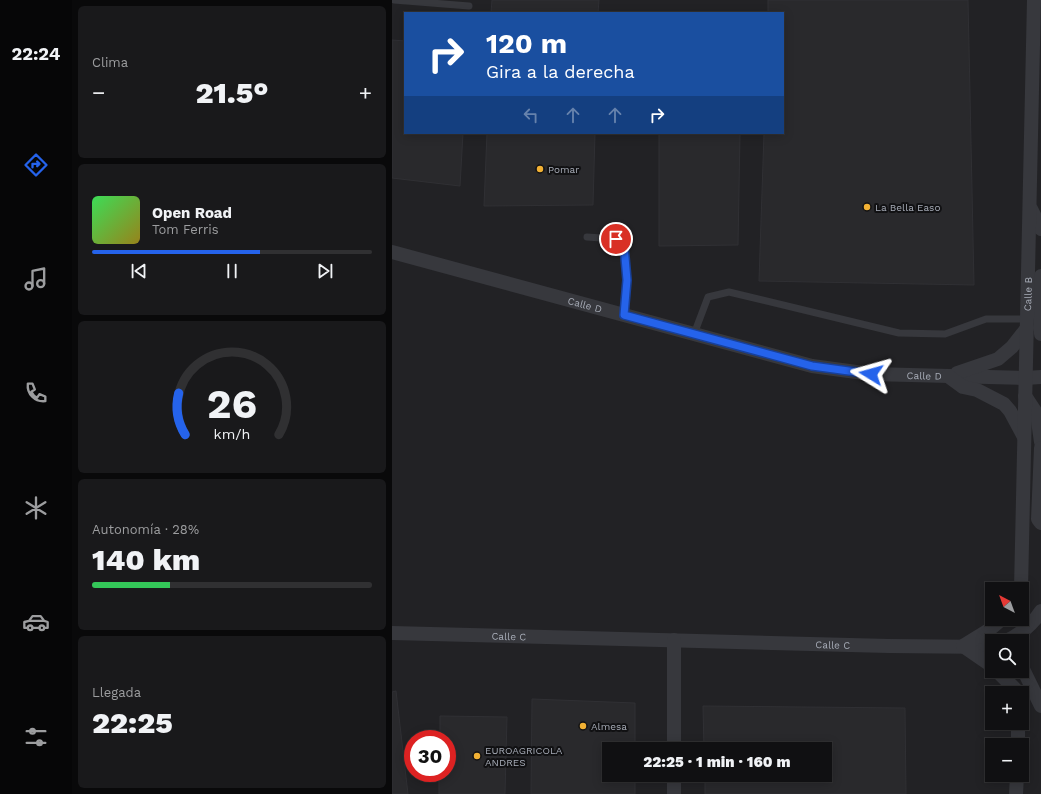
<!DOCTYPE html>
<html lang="es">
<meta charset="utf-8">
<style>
body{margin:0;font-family:"Work Sans",sans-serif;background:#19191b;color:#f1f3f6;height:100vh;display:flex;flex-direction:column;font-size:15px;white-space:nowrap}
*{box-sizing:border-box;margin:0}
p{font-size:13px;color:#9c9d9f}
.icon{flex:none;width:22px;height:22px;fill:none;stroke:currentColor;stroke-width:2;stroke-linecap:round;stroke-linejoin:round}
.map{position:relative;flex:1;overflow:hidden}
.side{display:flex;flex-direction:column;gap:6px;padding:6px;background:#09090a;width:320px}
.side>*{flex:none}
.top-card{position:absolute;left:12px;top:12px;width:380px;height:122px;border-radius:0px;box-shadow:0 2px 10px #0003,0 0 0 1px #303032;background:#1a4fa0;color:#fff;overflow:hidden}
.needle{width:26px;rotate:319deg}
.tools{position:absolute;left:593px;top:582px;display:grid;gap:8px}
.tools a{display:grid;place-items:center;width:44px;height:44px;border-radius:0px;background:#101012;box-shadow:0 2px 10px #0003,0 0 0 1px #303032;font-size:20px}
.speed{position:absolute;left:12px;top:730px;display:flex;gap:8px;font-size:20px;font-weight:700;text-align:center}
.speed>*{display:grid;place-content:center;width:52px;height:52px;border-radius:50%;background:#101012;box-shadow:0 2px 10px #0003,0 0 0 1px #303032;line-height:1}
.speed .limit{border:6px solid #d22;background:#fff;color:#111}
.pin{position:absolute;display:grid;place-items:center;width:34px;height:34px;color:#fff;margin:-17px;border:2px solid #fff;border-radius:50%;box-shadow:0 1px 4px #0007}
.me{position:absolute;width:44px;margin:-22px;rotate:278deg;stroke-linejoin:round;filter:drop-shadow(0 0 3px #0008)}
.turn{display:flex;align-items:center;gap:14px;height:84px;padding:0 16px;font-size:18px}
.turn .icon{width:52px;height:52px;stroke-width:2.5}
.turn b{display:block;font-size:28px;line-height:34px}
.lanes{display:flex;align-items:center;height:38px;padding:0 16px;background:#0003;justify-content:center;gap:20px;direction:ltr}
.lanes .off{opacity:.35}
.big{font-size:30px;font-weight:800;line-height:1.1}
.side .widget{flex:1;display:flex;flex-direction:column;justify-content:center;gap:6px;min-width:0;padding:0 14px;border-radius:6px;background:#19191b}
.side .dial{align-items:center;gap:0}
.dial svg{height:104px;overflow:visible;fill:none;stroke:#303032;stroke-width:7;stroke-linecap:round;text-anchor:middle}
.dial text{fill:#f1f3f6;stroke:none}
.song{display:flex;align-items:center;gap:12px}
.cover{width:48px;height:48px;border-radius:6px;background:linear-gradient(135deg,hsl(130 70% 55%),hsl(50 70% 35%))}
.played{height:4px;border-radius:2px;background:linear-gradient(90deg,#2563eb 60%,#303032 60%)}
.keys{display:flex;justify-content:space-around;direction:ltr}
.heat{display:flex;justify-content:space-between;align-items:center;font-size:22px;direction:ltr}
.charge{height:6px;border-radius:3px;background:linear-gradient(90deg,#34c759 28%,#303032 0)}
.trip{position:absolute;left:210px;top:742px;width:230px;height:40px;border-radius:0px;background:#101012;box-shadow:0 2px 10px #0003,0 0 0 1px #303032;font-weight:800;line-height:40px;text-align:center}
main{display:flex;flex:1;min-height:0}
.menu{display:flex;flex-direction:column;width:72px;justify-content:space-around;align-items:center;background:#060607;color:#9c9d9f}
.menu .icon{width:28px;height:28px}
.menu .current{color:#2563eb}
.menu b{font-size:18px;color:#f1f3f6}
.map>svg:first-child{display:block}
.built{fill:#222225;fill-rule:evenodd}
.building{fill:#29292c;stroke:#303034}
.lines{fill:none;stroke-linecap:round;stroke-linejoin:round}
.lane{stroke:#37383d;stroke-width:7}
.street{stroke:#37383d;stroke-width:14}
.route-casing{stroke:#184099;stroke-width:10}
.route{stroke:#2563eb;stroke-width:7}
.poi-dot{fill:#f2b134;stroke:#111113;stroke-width:1.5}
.labels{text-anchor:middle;stroke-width:4;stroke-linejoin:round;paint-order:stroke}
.poi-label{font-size:10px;fill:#a8adb8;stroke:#111113;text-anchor:start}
.street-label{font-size:10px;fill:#a8adb8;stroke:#111113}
</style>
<main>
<nav class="menu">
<b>22:24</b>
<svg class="icon current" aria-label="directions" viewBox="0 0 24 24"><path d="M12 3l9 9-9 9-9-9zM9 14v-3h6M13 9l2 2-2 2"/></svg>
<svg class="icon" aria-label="music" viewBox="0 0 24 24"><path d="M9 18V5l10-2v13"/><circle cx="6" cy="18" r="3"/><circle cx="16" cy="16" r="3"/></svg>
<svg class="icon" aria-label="phone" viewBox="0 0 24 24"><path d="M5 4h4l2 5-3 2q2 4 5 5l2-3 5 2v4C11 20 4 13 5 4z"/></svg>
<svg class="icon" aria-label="climate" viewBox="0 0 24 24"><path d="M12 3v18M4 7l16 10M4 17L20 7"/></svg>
<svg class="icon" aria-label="car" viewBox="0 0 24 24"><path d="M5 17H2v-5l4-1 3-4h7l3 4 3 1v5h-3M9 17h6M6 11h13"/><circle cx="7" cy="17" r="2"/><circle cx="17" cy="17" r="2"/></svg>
<svg class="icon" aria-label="filters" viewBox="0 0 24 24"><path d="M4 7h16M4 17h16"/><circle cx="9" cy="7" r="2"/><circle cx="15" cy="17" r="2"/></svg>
</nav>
<section class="side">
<div class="widget"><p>Clima</p>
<div class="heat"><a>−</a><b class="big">21.5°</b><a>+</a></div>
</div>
<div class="widget">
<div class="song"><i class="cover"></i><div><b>Open Road</b><p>Tom Ferris</p></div></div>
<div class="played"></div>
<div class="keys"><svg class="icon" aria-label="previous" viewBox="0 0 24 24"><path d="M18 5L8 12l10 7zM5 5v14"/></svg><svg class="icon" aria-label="pause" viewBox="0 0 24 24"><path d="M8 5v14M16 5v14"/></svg><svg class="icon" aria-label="next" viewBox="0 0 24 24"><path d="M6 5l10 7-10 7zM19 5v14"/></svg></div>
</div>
<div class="widget dial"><svg viewBox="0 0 100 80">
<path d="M14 69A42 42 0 1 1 86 69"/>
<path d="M14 69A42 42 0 0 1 9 37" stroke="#2563eb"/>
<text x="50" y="56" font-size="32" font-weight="700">26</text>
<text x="50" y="72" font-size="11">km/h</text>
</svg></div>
<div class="widget"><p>Autonomía · 28%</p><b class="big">140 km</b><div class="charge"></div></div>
<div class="widget"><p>Llegada</p><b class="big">22:25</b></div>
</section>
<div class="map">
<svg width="649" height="794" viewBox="0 0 649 794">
<rect width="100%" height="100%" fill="#161618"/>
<path class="built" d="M0,0H649V794H0ZM13,13H391V133H13ZM600,589H630V619H600ZM600,641H630V671H600ZM600,693H630V723H600ZM21,739H55V773H21ZM600,745H630V775H600ZM217,749H433V775H217Z"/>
<path class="building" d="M100,0H207L206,13H99Z
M376,0H576L582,285L367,281L372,133H391V13H376Z
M0,40L13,41V133H71L68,186L0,178Z
M95,133H203L201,205L92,206Z
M267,133H348L346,245L267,246Z
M4,691L16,794H0V692Z
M140,699L243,703V749H217V775H243V794H139Z
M311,706L513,708L514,794H313V775H433V749H312Z
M48,716L115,717L113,794H47V773H55V739H48Z"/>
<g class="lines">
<path class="lane" d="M2,0L77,6
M195,237L224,239L232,246L235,280L232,315
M302,334L316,297L337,292L507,333L553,334L594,319H635"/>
<g class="street">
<path d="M639,209L649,229"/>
<path id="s1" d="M0,252L420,366L479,374L634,378L649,377"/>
<path d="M649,276V334"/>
<path d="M565,373L606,359L620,347L635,328"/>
<path d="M556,376L571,387L585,390L612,404L618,411L632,437"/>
<path d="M633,396L645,414L649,442"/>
<path d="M649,448L646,519L649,523"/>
<path id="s2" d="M629,589L642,0"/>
<path id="s3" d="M0,633L497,646L600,647"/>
<path d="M282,640V749"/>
<path d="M614,641C629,634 640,625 649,611"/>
<path d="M600,666L571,646L597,630L610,619"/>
<path d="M630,667L649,706"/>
<path d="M605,671L626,692"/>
<path d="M626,745V723"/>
<path d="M282,775V794"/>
<path d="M624,794L625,775"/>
</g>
</g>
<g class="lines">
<g class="route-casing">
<path id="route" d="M224,239L232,246L235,280L232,315L420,366L479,374"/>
</g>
<use href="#route" class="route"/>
</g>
<g class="poi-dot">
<circle cx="148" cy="169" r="4"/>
<circle cx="475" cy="207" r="4"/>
<circle cx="191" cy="726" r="4"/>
<circle cx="85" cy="756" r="4"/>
</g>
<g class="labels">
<g class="poi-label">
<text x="156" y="173">Pomar</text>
<text x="483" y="211">La Bella Easo</text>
<text x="199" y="730">Almesa</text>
<text x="93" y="754">EUROAGRICOLA<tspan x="93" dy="12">ANDRES</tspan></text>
</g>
<g class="street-label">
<text dy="4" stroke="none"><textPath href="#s2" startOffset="295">Calle B</textPath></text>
<text dy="4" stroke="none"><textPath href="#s1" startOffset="200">Calle D</textPath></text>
<text dy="4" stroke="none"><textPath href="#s1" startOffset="548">Calle D</textPath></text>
<text dy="4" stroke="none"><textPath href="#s3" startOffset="117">Calle C</textPath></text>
<text dy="4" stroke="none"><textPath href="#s3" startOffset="441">Calle C</textPath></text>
</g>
</g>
</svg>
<div class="tools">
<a><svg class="needle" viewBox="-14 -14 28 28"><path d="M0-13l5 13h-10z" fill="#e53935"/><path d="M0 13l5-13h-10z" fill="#9c9d9f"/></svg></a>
<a><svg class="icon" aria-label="search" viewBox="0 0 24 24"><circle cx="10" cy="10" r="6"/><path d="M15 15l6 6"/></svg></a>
<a>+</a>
<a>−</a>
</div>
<div class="speed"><div class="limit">30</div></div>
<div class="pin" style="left:224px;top:239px;background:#d93025"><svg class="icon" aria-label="arrive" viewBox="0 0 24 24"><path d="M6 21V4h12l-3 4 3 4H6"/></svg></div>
<svg class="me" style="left:479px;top:374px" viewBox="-20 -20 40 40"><path d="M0-17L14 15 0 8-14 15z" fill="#2563eb" stroke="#fff" stroke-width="4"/></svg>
<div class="trip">22:25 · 1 min · 160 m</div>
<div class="top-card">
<div class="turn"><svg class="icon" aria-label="right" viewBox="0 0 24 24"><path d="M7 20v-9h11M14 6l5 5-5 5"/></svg><div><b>120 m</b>Gira a la derecha</div></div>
<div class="lanes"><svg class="icon off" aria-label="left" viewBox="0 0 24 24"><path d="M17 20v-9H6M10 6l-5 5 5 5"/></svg><svg class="icon off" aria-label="ahead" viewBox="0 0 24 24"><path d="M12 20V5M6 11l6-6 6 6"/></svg><svg class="icon off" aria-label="ahead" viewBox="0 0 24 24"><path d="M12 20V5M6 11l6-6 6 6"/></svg><svg class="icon" aria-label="right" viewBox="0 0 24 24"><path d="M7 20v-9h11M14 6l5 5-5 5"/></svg></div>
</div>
</div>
</main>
